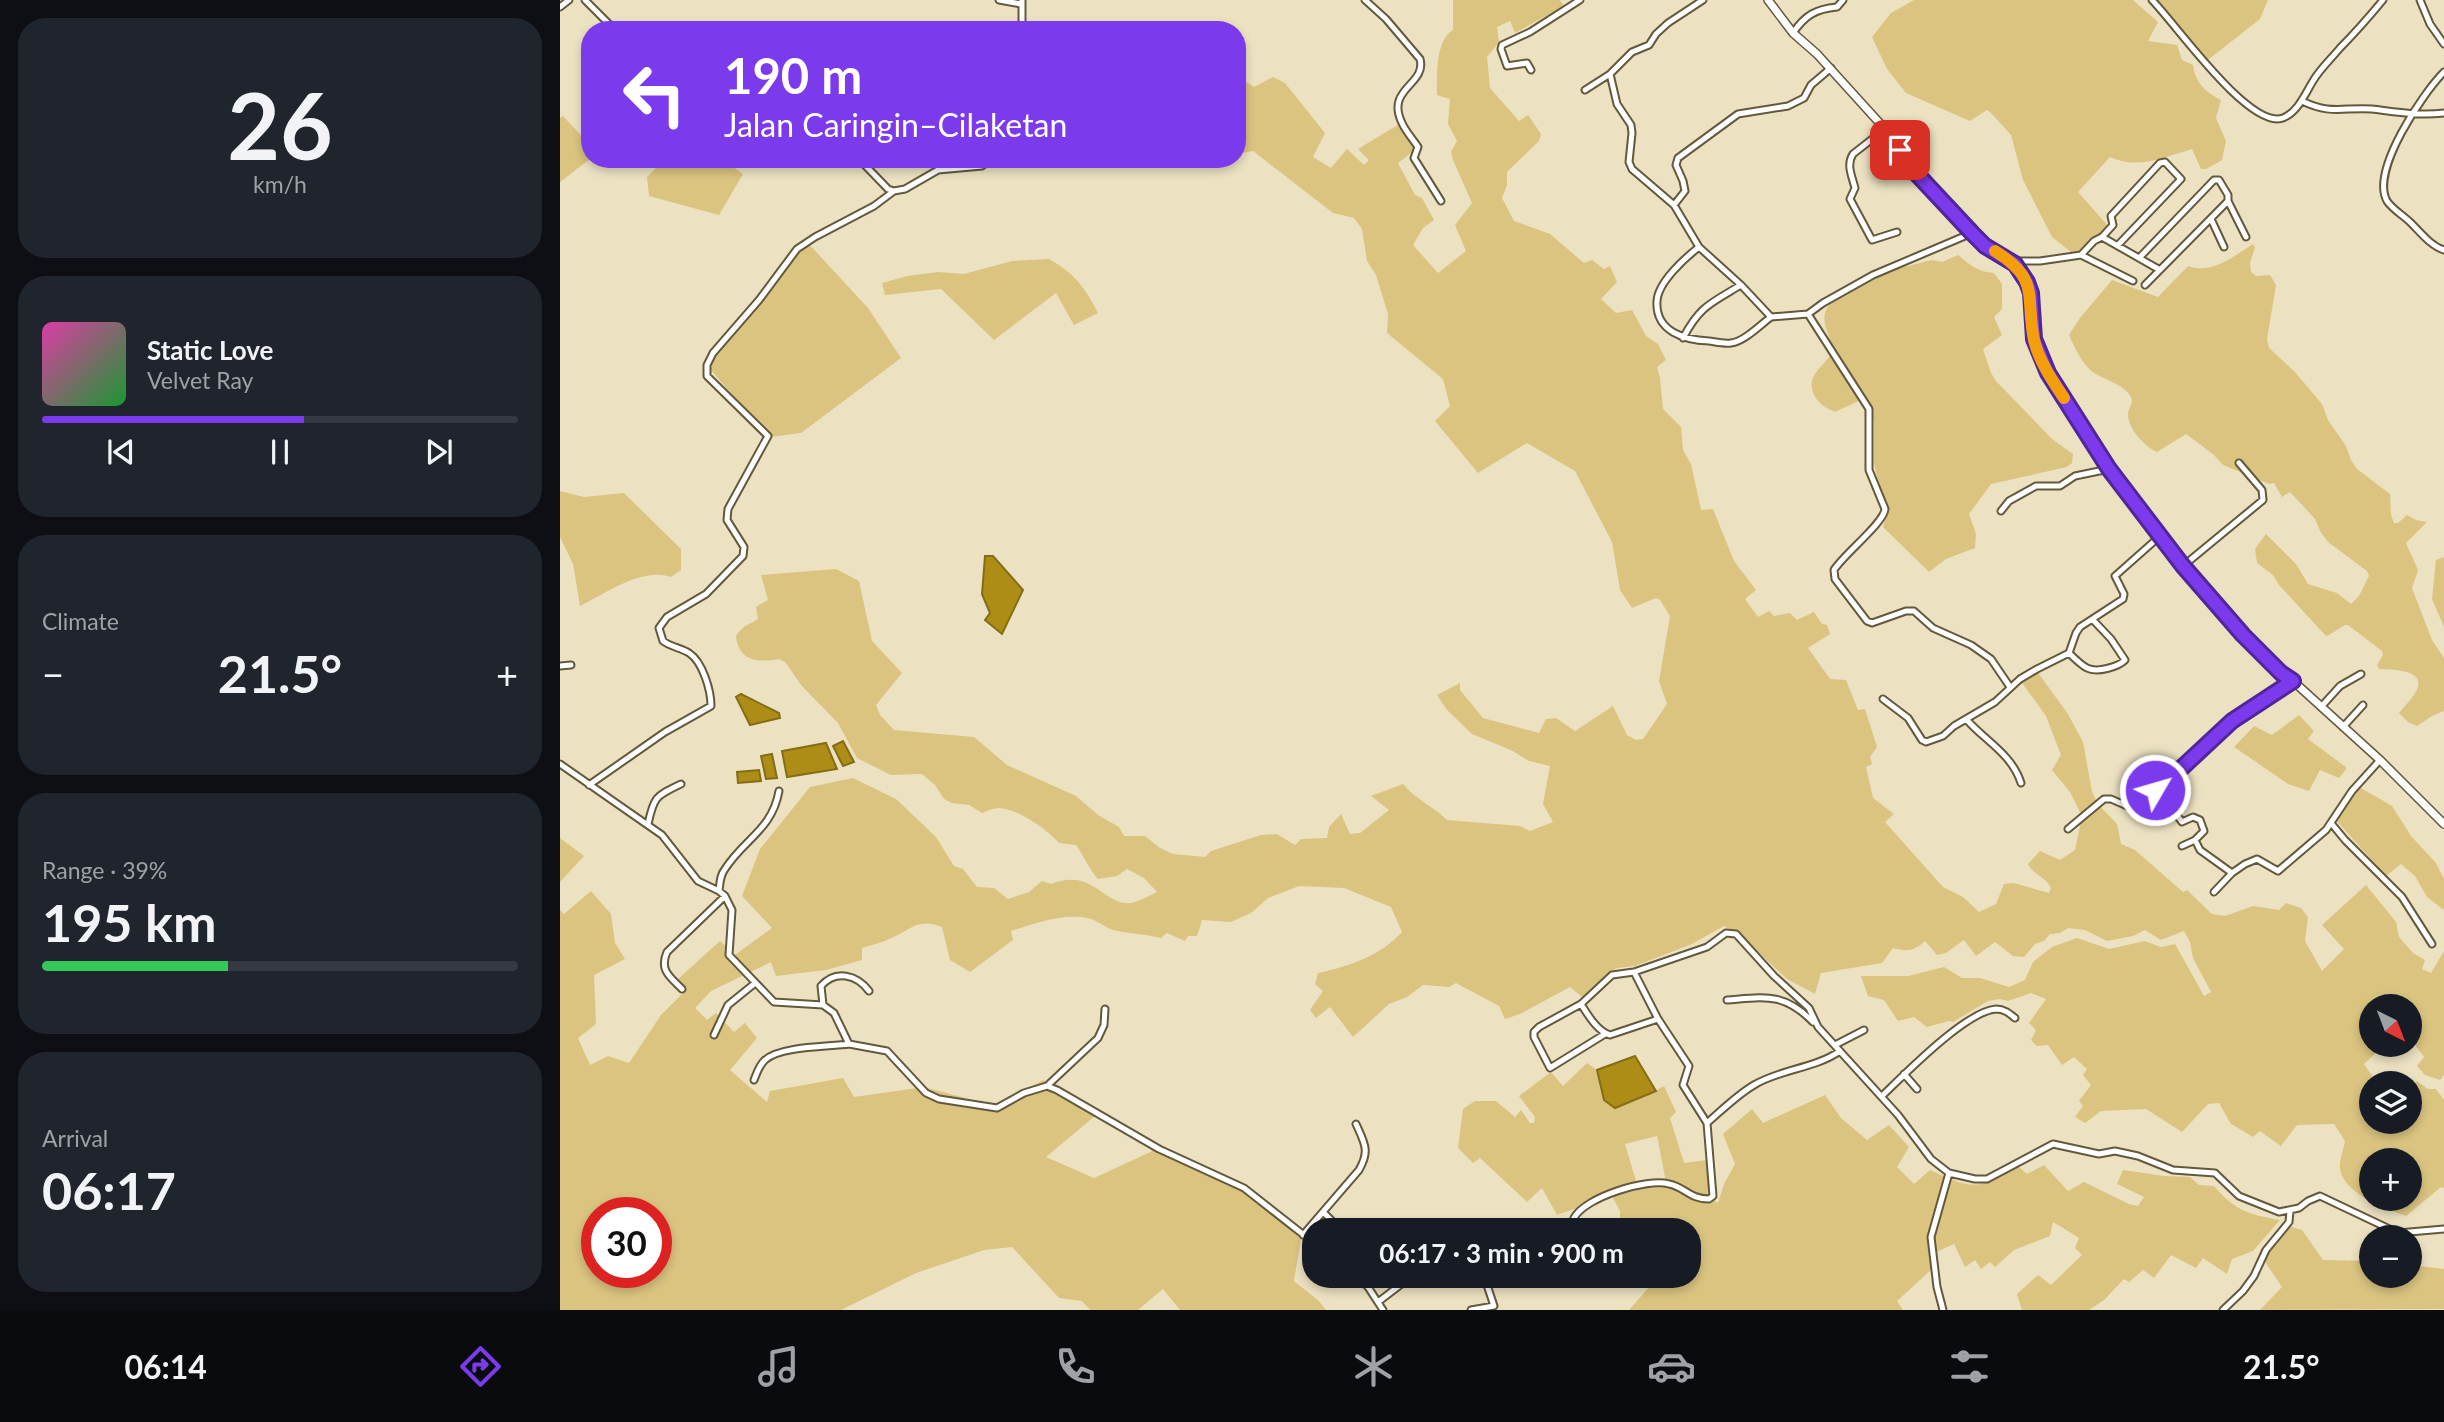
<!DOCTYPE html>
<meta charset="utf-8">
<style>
body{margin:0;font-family:Lato,sans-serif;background:#20242c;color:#f1f3f6;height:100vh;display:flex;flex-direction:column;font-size:26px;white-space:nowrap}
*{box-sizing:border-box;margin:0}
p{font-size:23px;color:#9ea1a6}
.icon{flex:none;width:38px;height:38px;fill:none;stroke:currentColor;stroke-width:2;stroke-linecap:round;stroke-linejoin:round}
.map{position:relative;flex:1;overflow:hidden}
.details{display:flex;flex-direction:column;gap:18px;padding:18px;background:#0d0f14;width:560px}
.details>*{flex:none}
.hud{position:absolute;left:21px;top:21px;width:665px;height:147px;border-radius:28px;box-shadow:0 4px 10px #0003;background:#7c3aed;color:#fff;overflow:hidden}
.needle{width:46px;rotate:138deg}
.fabs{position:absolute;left:1799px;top:994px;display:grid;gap:14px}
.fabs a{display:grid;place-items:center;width:63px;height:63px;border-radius:50%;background:#171b24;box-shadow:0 4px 10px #0003;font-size:35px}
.speed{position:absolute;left:21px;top:1197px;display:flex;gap:14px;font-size:35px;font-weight:700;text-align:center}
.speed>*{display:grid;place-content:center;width:91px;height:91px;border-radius:50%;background:#171b24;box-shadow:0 4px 10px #0003;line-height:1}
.speed .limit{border:10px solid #d22;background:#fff;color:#111}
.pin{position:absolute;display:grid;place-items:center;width:60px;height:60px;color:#fff;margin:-30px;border-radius:14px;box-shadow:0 4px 10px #0006}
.me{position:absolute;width:77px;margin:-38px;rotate:52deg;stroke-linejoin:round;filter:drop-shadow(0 0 5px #0008)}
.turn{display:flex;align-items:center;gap:24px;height:147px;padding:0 28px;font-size:32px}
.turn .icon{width:91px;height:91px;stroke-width:2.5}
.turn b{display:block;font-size:49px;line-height:60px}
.big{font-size:52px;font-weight:700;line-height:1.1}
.details .widget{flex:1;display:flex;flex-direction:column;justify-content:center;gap:10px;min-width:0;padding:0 24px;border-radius:28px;background:#20242c}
.details .dial{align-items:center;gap:0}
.dial b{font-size:91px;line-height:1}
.song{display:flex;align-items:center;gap:21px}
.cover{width:84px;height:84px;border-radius:10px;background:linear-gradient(135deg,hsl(320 70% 55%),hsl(130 70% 35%))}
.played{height:7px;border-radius:4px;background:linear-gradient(90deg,#7c3aed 55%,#363941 55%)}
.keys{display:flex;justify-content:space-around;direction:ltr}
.heat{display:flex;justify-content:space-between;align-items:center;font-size:38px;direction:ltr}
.charge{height:10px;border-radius:5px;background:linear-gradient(90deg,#34c759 39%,#363941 0)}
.trip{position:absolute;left:742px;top:1218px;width:399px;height:70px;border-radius:28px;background:#171b24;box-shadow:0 4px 10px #0003;font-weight:700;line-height:70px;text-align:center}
.menu{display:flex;height:112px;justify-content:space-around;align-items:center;background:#090b0e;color:#9ea1a6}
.menu .icon{width:49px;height:49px}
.menu .current{color:#7c3aed}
.menu b{font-size:32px;color:#f1f3f6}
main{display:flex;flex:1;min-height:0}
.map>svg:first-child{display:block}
.green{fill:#dac480;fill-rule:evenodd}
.water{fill:#ad8d15;stroke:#846d15;stroke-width:2}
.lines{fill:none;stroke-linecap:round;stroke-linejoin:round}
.minor-casing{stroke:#62593d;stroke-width:9}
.tertiary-casing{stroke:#62593d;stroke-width:10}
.minor{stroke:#fff;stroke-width:5}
.tertiary{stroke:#fff;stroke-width:7}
.route-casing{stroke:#51269a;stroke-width:18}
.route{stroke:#7c3aed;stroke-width:12}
.slow{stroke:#f59e0b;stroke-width:12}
</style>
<main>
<section class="details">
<div class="widget dial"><b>26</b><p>km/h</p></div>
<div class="widget">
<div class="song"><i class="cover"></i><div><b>Static Love</b><p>Velvet Ray</p></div></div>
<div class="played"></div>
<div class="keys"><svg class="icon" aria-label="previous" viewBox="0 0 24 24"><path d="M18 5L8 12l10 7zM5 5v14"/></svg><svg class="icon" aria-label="pause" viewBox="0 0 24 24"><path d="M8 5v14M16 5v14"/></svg><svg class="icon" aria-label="next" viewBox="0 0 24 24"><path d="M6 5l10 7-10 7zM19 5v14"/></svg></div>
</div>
<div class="widget"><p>Climate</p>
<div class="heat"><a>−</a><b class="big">21.5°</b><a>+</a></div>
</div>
<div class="widget"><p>Range · 39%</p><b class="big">195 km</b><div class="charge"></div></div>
<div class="widget"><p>Arrival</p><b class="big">06:17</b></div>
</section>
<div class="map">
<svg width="1884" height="1310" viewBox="0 0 1884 1310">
<rect width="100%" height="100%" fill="#ece2c2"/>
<path class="green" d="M893,0H1000L1004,6L955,33L950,21L937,27L939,42L927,57L930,88L959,121L968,115L981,134L979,141L947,172V185L942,198L954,221L990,234L1024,263L1032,260L1044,269L1050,266L1057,282L1041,299L1056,313L1072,310L1086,336L1098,344L1106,360L1097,367L1100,378L1103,409L1121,427L1123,450L1131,464L1141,510L1153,509L1174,561L1196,590L1185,599L1198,617L1209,611L1214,616L1230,613L1237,620L1254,612L1262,624L1267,625L1270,634L1248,648L1270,679L1286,680L1298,710L1305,709L1317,747L1310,757L1312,764L1306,767L1313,798L1334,814L1325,822L1383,887L1403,897L1419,912L1436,904L1444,884L1454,883L1489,893L1491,888C1486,877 1473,875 1468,864L1480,851L1500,860L1515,850L1522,816L1510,792L1492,770L1501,755L1486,716L1460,680L1476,670L1508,714L1523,742L1532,792L1538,804L1557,824L1561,844L1575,850L1623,892L1627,890L1652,914L1665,916L1693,906L1719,910L1726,903L1741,908L1748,917L1745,941L1762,971L1784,949L1762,925L1806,885L1836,922L1839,937L1853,953L1865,960L1862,969L1871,973L1884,951V1075L1880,1080L1865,1075L1857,1066L1864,1057L1850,1038V1006H1811V1045H1818L1820,1049L1804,1064L1817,1083H1811V1122H1850V1085L1857,1081L1868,1089H1876L1884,1100V1188L1881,1187L1846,1216C1826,1209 1782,1193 1780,1168C1779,1160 1784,1149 1785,1141L1774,1124L1737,1125L1721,1146L1700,1131L1693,1137L1671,1124L1659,1103L1648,1104L1622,1132L1586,1109L1541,1111L1525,1123L1515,1117L1523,1106L1519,1101L1531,1085L1523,1075L1527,1069L1514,1057L1502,1065L1488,1045L1477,1046L1471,1040L1476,1030L1469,1023L1486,999L1471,993L1448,1001L1440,999L1428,1001L1393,1022L1389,1021L1367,1027L1354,1017L1338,1021L1324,1000L1308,996L1301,976H1348L1384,967L1402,978H1420L1449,987L1465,980L1473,962L1492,947L1517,938L1549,949L1585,941L1601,947L1615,944L1644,996L1651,992L1633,958L1630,942L1624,931L1601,940L1585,930L1573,936L1547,941L1525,930L1508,928L1500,933L1490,934L1484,941L1475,944L1464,957L1453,956L1435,942L1416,956L1404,940L1386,953L1377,955L1365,941C1354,951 1347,952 1333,948L1322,963L1261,973L1255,994L1227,979L1179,934L1164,926L1132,944L1075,966L1057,968L1049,972L1037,986L1022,997L1010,987L960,1014L945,1019L939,1006L896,983L889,987L863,985L847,997L829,1004L793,1037L770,1007L756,1018L750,1010L763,991L755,984L758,973C790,966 820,956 842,932L831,907L784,888L739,886L708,898L691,913L671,922L642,920L637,936H628L625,941L607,933L601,938C586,934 572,934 557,931C546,929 538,920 527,918C502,913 474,924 451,931L453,940L410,972L390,960L382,927C357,917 351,930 329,939C321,943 310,945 302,948V960L266,970L216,976L211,962L151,991L135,1008L147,1020L156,1013L174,1032L185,1023L197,1038L170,1070L207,1102L210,1091L283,1078L294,1097L364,1087L435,1106L483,1080L541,1111L486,1157L534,1178L599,1148L692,1193L741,1239L734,1281L759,1301L766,1310H620L603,1289L578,1310H530L522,1301L499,1298L452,1247L424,1250L356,1273L281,1310H0V910L4,914L31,891L51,914L55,943L65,959L34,975L36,1024L18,1038L30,1065L48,1056L69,1063L101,1015L126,990L118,979L160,941L175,955L212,928L182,896L200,849L250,787L293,778L336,799L376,837L394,866L403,869L417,887L434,888L448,899L469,892L482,881L491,884C534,867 543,906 571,903C579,902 590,895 597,892L584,878L567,869L557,876L538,879C529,869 524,856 516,845L499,843C487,829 458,809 439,808C434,808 427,811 422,813L409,805L392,803L384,799L375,785L362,774L331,775L297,758L278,723L241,685L226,663L219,659C203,662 182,663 177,642C176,637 175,636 179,632C183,626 192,623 198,619L196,607L208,600L201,575L276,569L299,581L312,641L342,673L316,705L320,715L334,730L414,737L447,765L516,796L538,815L559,827L564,836H585L600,848L613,854L645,857L651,851L701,835L717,834L735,845L741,839L767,838L769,827L781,814L790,834L800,833L829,810L811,796L843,784C855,799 873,806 887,820L960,826L970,831L993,822L983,804L990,766L969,761L953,751L912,734L887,710L877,695L900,683V690L923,718L979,733L986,719L996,718L1015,731L1053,706L1067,735L1076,740L1083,739L1107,704L1099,681L1110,616L1100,600L1096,598L1072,608L1060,590L1052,542L1015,471L967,443L918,473L875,421L890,406L883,379L827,333L828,314L816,275L807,261L802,229L794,218L773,213L693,151L677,154V76L694,87L713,77L725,83L765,133L753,157L771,168L787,149L804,165L809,160L798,149L841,123L855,150L838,163L855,195L862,198L874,220L863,228L853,245L878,273L906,251L895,225L912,203L893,160L891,152L897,141L888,124L890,99L877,95C877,76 875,41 893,30ZM1811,1160H1850V1199H1811ZM37,1213H96V1272H37Z
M1354,0H1573L1598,22L1588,41L1617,45L1622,60L1633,65C1635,82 1645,92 1661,100L1656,118L1666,141L1662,160L1646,169H1641L1632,149C1604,157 1578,170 1550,157L1518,192L1549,227L1518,251L1511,252L1492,237L1463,180L1451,135L1431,113L1427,110L1410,121L1346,93L1327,69L1312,37L1331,13Z
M1589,0H1708L1700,19L1644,63Z
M3,116L30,145V159L0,182V118Z
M105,159H162L183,174L159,215L89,196L87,177Z
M247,242L308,308L341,358L241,433L203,438L190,416L146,364Z
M1693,244L1695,247L1690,263L1691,272L1696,276L1710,275L1716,285L1707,339L1709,348L1734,371L1762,404L1768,420L1786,446L1791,460L1797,469L1830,494L1831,515L1834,523H1838L1847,515L1856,520L1867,522L1846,543L1858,570L1852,588L1872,640L1884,658V711L1872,716L1857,726L1848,722L1839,713C1850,700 1875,677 1842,671C1835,669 1827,670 1819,669L1817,665L1823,655L1822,651L1788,625H1785L1767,636L1765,635L1719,585L1713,575L1697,563L1695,549L1706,534L1736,564L1748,584L1777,593L1791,604L1799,596L1809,576L1807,571L1768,542L1760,531L1755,519L1732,494L1730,492L1722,497L1714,483L1709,484L1663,465L1654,455L1626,434L1597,452C1584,446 1567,428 1568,413C1569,407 1574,403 1571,397C1564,384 1544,380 1533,372C1523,365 1514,347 1509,335L1520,318L1552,280L1598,297L1628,266C1652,275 1674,256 1693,244Z
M1398,255C1410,265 1418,272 1434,273L1442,284V309L1434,317L1442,335L1423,349L1431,373L1436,381L1492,439L1513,454L1512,463L1507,467L1431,484L1409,514L1416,534L1415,548L1386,559L1369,572L1323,527L1328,510L1317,477L1314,463V421L1305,398L1275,412C1266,408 1259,404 1254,395C1245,374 1264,368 1272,352C1272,334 1257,321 1269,305L1332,270L1372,260L1382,262Z
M489,259C515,274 524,286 538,313L514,325L496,293L434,340L381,289L325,295L322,283L347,276L378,272L404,274L452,261Z
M0,491L24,497L64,493L121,549V570L111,577C82,567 46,593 20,606L13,564L0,537Z
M1884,557V627L1872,599L1876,560Z
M1739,715L1754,731L1748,739L1787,768L1779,778L1760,770L1749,791L1728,784L1674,747L1694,726L1712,735Z
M1794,784L1832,806L1851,836L1876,863L1884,879V910L1867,897L1855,876L1841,864L1826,876L1775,819Z
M0,838L24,856L0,882Z
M1027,1063L1037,1070L1044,1100L1085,1096L1104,1086L1116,1112L1110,1118L1124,1163L1147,1160L1152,1199L1158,1203L1164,1184L1175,1164L1163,1134L1192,1109L1203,1123L1265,1095L1281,1118L1307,1140L1329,1125L1349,1147L1337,1167L1354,1184L1370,1170C1416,1191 1415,1189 1459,1167L1467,1174L1484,1165L1508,1191L1524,1182L1569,1204L1578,1206L1584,1197L1557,1184L1563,1170L1604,1176L1630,1177L1639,1185L1654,1186C1676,1211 1687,1214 1720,1220L1693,1251L1672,1259L1667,1274L1643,1258L1636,1268L1611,1255L1594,1278L1583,1270L1569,1282L1564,1279L1544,1300L1529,1310H1462L1457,1294L1478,1275L1491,1285L1522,1255L1515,1248L1519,1238L1493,1222L1490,1236L1454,1250L1435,1267L1430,1262L1421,1269L1415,1260L1405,1267L1394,1244L1372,1254V1269L1337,1301L1343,1310H1069L1099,1276H1129V1230H1060V1211L1052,1196L997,1215L982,1188L967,1202L920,1158L913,1163L898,1148L903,1109L915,1101H936L955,1117L961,1110L970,1123H974L975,1117L959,1096L991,1072L1003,1086ZM1097,1136L1107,1187L1078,1188L1065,1144Z
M1726,1225L1742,1230L1763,1260L1811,1261V1276H1850V1265L1884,1269V1309L1700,1310L1722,1287L1701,1256Z"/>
<path class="water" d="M425,556H433L463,590L442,634L425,620L430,613L422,594Z
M181,694L219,713L220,718L190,725L176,697Z
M283,741L294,762L283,766L273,746Z
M266,743L277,769L227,777L222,751Z
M212,754L217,778L206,779L201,756Z
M199,770L201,781L178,783L177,772Z
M1075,1056L1096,1091L1055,1108L1044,1100L1037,1070Z"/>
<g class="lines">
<g class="minor-casing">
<path id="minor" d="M25,0L55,30
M439,0L461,4
M462,0V30
M805,0L826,19L860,59C867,85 825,88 842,123C846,132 853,139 858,147L854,158L881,201
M1143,0L1108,23L1096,34L1089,45L1072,52L1050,74L1057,104L1071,125L1072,133L1069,162L1072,169L1114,205L1139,247L1181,285L1211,317L1248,314L1263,303L1313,275L1412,233
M1592,0C1615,23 1689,130 1723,118C1738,112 1745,94 1753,81C1760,69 1771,59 1780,48C1795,33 1809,17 1823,0
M1860,0L1870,24L1884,44
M0,7L9,0
M1233,33C1245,15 1256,9 1277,7L1283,0
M971,70L967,63L947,66L941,49L942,45L970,32L1020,0
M1884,72C1863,93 1810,171 1827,201C1832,209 1844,216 1851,223C1861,233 1871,246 1884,250
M1025,90L1050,74
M1742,101C1771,115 1783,107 1812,109C1837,112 1859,116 1884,113
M1325,129L1293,154C1286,165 1292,176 1295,188L1290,199L1312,240L1337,232
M299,159L328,189L334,191
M1668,201L1686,237
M1114,205L1125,191L1123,181L1116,165L1118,158L1178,114L1228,106L1244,98L1251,85L1271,68
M1651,219L1664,247
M1542,237L1553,225L1551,216L1600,163L1605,162L1621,179L1558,245
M1139,247C1125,258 1098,282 1097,301C1095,332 1125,340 1149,341C1156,342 1164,344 1171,343C1185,341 1200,325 1211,317
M1521,255L1534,241L1542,237L1600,270
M1580,257L1654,180H1659L1668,195V201L1585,285
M1457,261H1480L1521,255L1573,281
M1248,314L1309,409V470L1325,509C1324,523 1284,554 1274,570L1275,579L1307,621L1312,623L1346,611H1354L1373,628L1411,645L1431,659L1450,687
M1123,338C1140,306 1151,303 1181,285
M1441,511L1449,501L1476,486H1500L1515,476L1549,469
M1623,566L1703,500L1702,490L1679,463
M1509,653C1514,658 1521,665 1527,668C1537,673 1558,667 1565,660L1551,639L1533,620
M0,666L11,665
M1323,699L1348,718L1362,740L1366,742L1383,736L1394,726L1435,702L1460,679L1477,669L1509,653L1516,633L1520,627L1563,599L1564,594L1555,576L1599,537
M1761,707L1780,686L1801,674
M1406,719C1424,740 1452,754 1461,783
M1783,727L1803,705
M0,764L102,835L138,881L159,891L165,896L172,910L169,955L214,1002L263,1005L274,1013L289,1044L327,1051L366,1093L379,1099L437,1108L464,1093L487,1086L497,1090L599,1149L684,1188L754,1243
M29,785L105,732L151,706C151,691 143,662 129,653C121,648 111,647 103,641L99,628L107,617L146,594L183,556L184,547L167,520L168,509L208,436L147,376V365L153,353L199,300L237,249L255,237L314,206L334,191L345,189L378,170L422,166L431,159
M1598,790L1622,822L1633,817L1640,820L1644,831L1635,840L1640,850L1672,873L1685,864L1697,859L1718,871L1766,830L1792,791L1820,760
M1771,823L1785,840L1842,897L1872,944
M88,824C94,796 96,796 121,784
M1508,829L1544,799H1551L1567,806L1580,796L1598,790L1672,721L1733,681
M1622,846L1635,840
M159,891C160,883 160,875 165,869C184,839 212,830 219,791
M1654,892L1672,873
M122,989C110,977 99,970 107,952L165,896
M1167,1000C1205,997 1224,992 1253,1022
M1021,1004C1028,1015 1037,1031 1050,1035L1098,1019
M263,1005L261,986C276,969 297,975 309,991
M1045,1034L990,1068L974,1037V1032L979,1027L1021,1004L1052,975L1074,972L1147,947L1166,933L1176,934L1214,976L1249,1008L1258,1027L1338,1115L1371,1159L1389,1173L1415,1179H1427L1493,1144L1539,1154L1555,1151L1578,1156L1613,1170L1655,1173L1679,1196L1719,1212L1739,1208L1748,1201L1760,1196L1838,1233L1884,1229
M154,1035L168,1005L194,984
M1275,1045L1304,1030
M1344,1074L1357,1089
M194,1080C197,1073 199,1065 205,1060C220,1046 268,1047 289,1044
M487,1086L538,1038L544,1025L545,1009
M1322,1096C1344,1075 1406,1011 1436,1009C1444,1009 1449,1013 1455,1018
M1147,1123C1162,1110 1177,1095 1194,1085C1220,1069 1254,1069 1280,1051
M763,1212L781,1230
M964,1230L992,1227L1011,1228C1012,1225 1012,1221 1014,1218C1025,1197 1087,1178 1109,1184C1125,1187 1129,1199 1149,1199L1153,1196L1147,1123L1123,1085L1129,1066L1098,1019L1074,972
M743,1235L799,1170C810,1151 805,1144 796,1124
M797,1276L808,1287L823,1310
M818,1302L852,1276
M911,1310L934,1306L924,1276
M1383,1310L1377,1287L1371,1237L1389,1173
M1663,1310L1683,1291L1694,1276L1706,1250L1729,1222L1730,1211"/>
</g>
<g class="tertiary-casing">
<path id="tertiary" d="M1208,0L1233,33L1257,54L1325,129L1355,172L1412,233L1425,246L1455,264L1467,282L1471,293L1474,339L1487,373L1549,469L1623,566L1683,635L1721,673L1733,681L1820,760L1884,824"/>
</g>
<use href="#minor" class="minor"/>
<use href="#tertiary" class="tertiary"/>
</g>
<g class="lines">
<g class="route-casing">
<path id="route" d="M1340,150L1355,172L1412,233L1425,246L1455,264L1467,282L1471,293L1474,339L1488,373L1549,469L1623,566L1683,635L1721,673L1733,681L1672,721L1598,790H1595"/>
</g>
<use href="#route" class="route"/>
<path class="slow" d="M1435,251C1481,280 1465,295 1474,340C1479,361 1492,380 1504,398"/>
</g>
</svg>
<div class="fabs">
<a><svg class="needle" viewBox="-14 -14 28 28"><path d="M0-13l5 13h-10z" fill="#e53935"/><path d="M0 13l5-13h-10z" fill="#9ea1a6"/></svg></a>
<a><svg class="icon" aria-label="layers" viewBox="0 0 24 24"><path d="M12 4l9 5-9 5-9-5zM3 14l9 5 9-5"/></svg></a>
<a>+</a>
<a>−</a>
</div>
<div class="speed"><div class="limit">30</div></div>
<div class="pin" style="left:1340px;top:150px;background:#d93025"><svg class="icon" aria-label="arrive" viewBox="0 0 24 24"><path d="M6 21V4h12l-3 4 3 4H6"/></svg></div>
<svg class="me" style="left:1595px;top:790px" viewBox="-20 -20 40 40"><circle r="17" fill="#7c3aed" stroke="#fff" stroke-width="3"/><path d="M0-11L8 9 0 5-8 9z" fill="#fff"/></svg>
<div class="trip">06:17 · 3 min · 900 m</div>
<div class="hud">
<div class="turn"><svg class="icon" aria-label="left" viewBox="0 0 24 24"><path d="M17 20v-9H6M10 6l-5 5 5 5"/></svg><div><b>190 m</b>Jalan Caringin–Cilaketan</div></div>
</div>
</div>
</main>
<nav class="menu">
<b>06:14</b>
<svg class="icon current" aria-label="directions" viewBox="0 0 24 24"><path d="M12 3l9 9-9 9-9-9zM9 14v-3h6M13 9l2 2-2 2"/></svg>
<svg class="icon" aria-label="music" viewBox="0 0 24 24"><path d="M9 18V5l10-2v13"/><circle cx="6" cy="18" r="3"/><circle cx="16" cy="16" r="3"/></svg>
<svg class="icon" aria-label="phone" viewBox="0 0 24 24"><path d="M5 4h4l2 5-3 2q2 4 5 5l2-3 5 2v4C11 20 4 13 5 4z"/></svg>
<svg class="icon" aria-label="climate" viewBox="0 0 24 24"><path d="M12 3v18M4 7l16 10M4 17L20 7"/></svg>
<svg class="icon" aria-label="car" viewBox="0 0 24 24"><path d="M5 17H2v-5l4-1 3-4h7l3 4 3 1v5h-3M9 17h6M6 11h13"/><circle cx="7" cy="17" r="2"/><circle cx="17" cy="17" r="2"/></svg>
<svg class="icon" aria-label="filters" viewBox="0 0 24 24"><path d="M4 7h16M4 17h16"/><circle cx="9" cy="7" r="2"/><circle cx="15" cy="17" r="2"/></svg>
<b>21.5°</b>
</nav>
